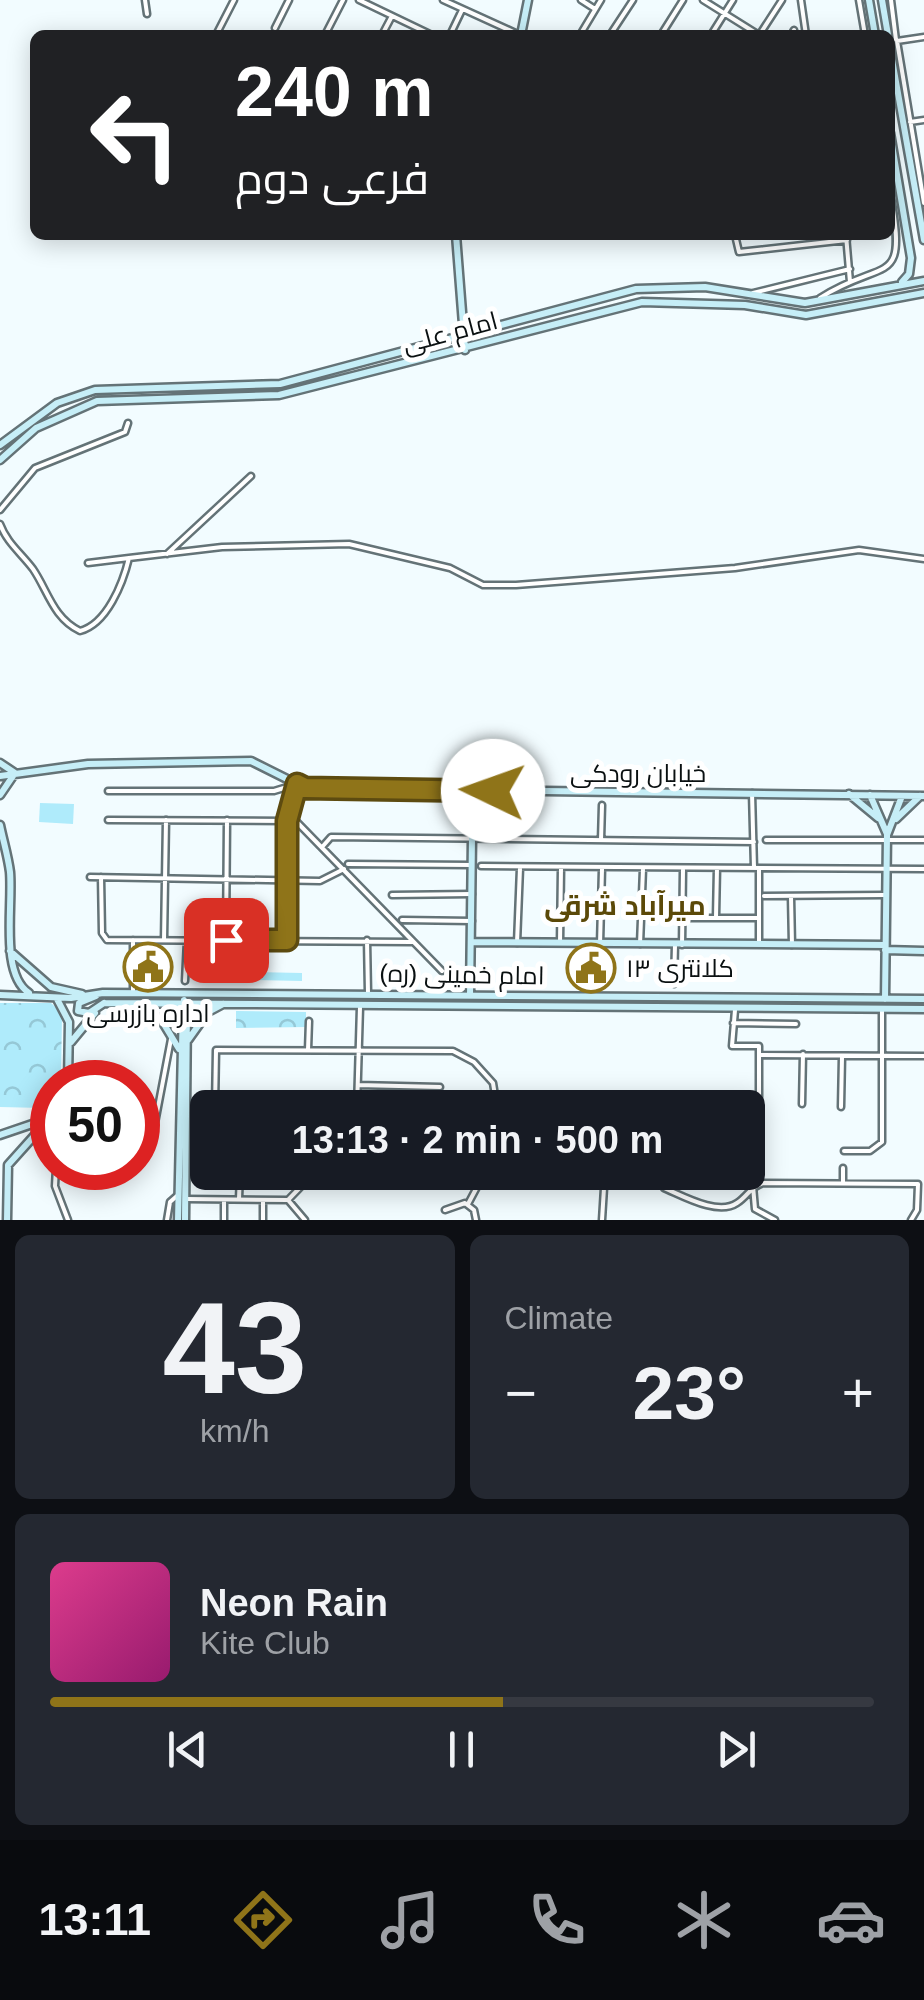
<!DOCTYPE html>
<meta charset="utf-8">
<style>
body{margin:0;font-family:Helvetica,Cairo,sans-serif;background:#242831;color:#f1f3f6;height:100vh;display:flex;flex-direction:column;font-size:38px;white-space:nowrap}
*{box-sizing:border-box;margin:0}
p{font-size:32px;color:#9ea1a6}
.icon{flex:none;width:55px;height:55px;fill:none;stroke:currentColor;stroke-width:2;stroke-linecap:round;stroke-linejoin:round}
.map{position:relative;height:1220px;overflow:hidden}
.details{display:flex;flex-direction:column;gap:15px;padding:15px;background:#0d0f14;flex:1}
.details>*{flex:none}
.banner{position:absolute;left:30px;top:30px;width:865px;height:210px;border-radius:15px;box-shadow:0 5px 25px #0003;background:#202124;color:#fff;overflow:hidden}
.speed{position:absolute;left:30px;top:1060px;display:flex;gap:20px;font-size:50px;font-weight:700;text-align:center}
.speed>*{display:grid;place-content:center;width:130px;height:130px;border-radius:50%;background:#171b24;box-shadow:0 5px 25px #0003;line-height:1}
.speed .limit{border:15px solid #d22;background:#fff;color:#111}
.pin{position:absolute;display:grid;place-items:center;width:85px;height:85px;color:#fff;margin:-42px;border-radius:20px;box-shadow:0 5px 15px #0006}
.me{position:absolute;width:110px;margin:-55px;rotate:273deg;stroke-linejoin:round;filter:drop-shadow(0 0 8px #0008)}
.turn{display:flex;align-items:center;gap:35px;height:210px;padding:0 40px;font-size:45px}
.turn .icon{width:130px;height:130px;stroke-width:2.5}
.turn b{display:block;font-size:70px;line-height:85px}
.big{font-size:75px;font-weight:700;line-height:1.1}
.details .card{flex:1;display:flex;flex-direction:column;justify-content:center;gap:15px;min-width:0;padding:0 35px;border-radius:15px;background:#242831}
.details .dial{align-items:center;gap:0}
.dial b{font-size:130px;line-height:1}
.song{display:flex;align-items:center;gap:30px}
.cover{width:120px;height:120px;border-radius:15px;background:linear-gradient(135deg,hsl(330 70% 55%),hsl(320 70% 35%))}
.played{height:10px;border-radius:5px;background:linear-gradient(90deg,#8f7419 55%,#363941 55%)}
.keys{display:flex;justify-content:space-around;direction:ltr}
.heat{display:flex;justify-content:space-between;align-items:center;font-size:55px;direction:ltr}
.details .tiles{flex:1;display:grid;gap:15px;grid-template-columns:1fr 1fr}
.card:last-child{grid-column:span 2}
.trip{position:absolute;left:190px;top:1090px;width:575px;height:100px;border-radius:15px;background:#171b24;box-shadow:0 5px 25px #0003;font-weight:700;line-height:100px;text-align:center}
.tab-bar{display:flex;height:160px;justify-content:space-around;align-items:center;background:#090b0e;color:#9ea1a6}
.tab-bar .icon{width:70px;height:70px}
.tab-bar .on{color:#8f7419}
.tab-bar b{font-size:45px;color:#f1f3f6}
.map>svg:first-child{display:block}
.grass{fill:url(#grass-tufts)}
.park{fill:url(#park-crowns)}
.pitch{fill:#afebfb}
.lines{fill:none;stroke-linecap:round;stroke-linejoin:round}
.minor-casing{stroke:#647377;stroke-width:9}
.secondary-casing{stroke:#647377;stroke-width:11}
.minor{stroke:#fff;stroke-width:4}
.secondary{stroke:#c6eef7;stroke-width:6}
.route-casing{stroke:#5d4b10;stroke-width:25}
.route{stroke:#8f7419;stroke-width:18}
.labels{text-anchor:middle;stroke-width:10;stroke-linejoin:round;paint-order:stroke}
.street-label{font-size:25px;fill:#0a1011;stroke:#fff}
.poi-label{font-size:25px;fill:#0a1011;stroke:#fff;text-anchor:start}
.neighbourhood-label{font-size:28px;font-weight:bold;fill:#5b4908;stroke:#fff}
</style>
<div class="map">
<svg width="924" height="1220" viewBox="0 0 924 1220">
<defs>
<pattern id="grass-tufts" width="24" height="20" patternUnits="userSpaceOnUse" patternTransform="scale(2.5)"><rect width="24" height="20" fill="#afebfb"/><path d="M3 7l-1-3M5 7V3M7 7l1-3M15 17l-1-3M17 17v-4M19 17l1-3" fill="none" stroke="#95c8d6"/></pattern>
<pattern id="park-crowns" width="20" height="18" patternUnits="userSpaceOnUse" patternTransform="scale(2.5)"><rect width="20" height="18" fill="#afebfb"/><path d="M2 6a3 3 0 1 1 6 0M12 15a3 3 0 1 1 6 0" fill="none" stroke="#95c8d6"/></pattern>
</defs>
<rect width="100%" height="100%" fill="#f2fcff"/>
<path class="grass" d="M193,971L302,973V981L193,979Z"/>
<path class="park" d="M0,1003H51L62,1013L61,1082H52V1102L43,1108L0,1107Z
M236,1011L306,1012V1027L236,1028Z"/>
<path class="pitch" d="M40,803L74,804L73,824L39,822Z"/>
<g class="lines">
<g class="minor-casing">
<path id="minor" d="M145,0L147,14
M359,0L432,35
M443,0L520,35
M581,0L595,9
M703,0L759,35
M801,0L806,35
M859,0L865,35
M891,0L896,40
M275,28L289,0
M760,34L782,0
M216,35L234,0
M325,35L343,0
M382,35L392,16
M450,35L462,10
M580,35L601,0
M610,35L633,0
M661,35L683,0
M711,35L733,0
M791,35L794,30
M924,37L897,41L924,203
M910,122L924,120
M735,235L739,252L847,240
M846,235L850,282
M753,293L850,269
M820,298C886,256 908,291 890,192
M0,510L35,468L125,432L128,423
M0,524C7,543 21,553 33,569C48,591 53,618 80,631C107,624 123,583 129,558L88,563
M167,554L251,476
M129,558L222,547L349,544L450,568L483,585H516L735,568L859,550L924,559
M108,791H274L297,784L287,821V940
M752,793L754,868
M292,817L442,971
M108,820L287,821
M601,840L602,805
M766,840H924
M323,846L331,837L754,842
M348,864L472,865
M481,866L924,869
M90,877L320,881L344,869
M101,877L102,933L107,940L412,942
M392,895L472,894
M764,896L884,895
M791,897L792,945
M716,917L717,868
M687,918H759
M402,920L472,921
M133,940V993
M164,940L166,820
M226,940L227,820
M367,940L368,993
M759,941V868
M517,943L520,868
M560,943L561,868
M600,944L602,869
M640,944L643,869
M682,945L683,870
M185,981L187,941
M674,984L675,945
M735,1010L732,1046H759V1104
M733,1023L796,1024
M308,1050L309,1021
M759,1055L924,1056
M358,1085L440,1087
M802,1104L803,1054
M215,1107L249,1108
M841,1107L842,1057
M215,1108L216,1050L453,1051L474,1062L493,1083L497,1108
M357,1108L360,1007
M138,1144H151L171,1039
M844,1151H870L882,1142V1009
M56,1168L55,1186L68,1220
M657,1172L664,1188C683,1196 718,1216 737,1203C748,1196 750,1187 763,1183L918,1184L917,1210L911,1220
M693,1172L728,1182L732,1172
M843,1183V1168
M753,1186L755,1209L775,1220
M186,1199L288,1200
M239,1199L240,1172
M224,1200V1220
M263,1200V1220
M288,1200L315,1172
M288,1200L305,1220
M468,1204L485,1172
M445,1210L465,1203L474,1210L476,1220
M167,1220L170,1202L178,1195
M602,1220L605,1172"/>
</g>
<g class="secondary-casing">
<path id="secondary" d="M869,0L875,35
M882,0L888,35
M521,35L528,0
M890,48L924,240
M890,133L911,258L909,274L902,282
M456,235L465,350
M0,445L57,403L95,390L280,384L636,289L705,287L805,303L924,281
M0,460L36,428L97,401L279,395L642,302L745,305L806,315L924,293
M0,763L15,773L0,795
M0,776L88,764L251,761L305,788L924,796
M440,789L462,813
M458,789L472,838L470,995
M849,794L878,818
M870,795L887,834
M488,809L510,793
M896,819L920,796
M0,825C3,840 8,856 10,872C13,907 0,974 29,993
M472,837L493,791
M472,942L885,945
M885,950L924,951
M10,951L51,987L82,994
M0,995L71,998L103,993L924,999
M96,996L79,1003L78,1011L89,1013L104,1003
M57,999L69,1022L68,1082
M885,999L887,835L902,796
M184,1000L187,1008L185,1220
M104,1003L924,1009
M138,1004L162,1021L179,1049
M188,1040L208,1012L223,1004
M71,1042L95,1013
M0,1135L47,1119
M7,1220L8,1165L52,1116
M178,1220L183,1004"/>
</g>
<use href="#minor" class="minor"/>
<use href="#secondary" class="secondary"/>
</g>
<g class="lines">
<g class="route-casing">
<path id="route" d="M226,940H287V821L297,784L305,788L493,791"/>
</g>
<use href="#route" class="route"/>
</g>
<defs>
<g id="civic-ring" transform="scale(2.5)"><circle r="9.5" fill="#fff" stroke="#8f7419" stroke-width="1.5"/><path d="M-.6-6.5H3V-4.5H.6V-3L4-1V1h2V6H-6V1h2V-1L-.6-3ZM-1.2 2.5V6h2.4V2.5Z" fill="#8f7419"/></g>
</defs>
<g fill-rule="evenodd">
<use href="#civic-ring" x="148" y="967"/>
<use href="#civic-ring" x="591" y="968"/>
</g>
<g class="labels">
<g class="street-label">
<text transform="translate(450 332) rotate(-15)" y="9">امام علی</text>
<text x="638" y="782">خیابان رودکی</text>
<text transform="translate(462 974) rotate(1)" y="9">امام خمینی (ره)</text>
</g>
<g class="poi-label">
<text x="626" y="977">کلانتری ۱۳</text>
<text x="148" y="1022" text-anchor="middle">اداره بازرسی</text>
</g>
<g class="neighbourhood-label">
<text x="625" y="915">میرآباد شرقی</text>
</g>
</g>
</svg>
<div class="speed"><div class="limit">50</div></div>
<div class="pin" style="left:226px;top:940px;background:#d93025"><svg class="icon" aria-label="arrive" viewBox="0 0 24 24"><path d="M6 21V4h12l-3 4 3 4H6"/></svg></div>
<svg class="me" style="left:493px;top:791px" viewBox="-20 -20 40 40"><circle r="19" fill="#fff"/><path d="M0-13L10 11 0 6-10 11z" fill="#8f7419"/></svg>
<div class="trip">13:13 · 2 min · 500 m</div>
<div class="banner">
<div class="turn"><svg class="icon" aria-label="left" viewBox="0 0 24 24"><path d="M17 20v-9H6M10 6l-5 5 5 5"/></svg><div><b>240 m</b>فرعی دوم</div></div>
</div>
</div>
<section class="details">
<div class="tiles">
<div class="card dial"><b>43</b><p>km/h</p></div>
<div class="card"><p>Climate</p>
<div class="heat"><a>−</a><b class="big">23°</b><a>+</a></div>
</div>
<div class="card">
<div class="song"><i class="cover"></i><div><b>Neon Rain</b><p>Kite Club</p></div></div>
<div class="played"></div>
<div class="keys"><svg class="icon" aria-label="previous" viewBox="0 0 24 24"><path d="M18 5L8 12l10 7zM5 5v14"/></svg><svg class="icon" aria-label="pause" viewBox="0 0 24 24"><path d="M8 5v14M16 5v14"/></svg><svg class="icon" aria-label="next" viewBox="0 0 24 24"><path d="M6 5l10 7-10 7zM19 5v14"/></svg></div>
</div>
</div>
</section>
<nav class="tab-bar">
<b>13:11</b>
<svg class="icon on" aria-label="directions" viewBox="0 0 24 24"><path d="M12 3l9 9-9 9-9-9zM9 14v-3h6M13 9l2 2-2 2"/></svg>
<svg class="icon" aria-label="music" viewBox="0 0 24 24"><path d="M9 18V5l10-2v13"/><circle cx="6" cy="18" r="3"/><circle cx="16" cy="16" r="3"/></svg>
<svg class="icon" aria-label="phone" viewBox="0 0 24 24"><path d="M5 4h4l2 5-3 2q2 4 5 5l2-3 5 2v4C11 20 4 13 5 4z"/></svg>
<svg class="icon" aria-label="climate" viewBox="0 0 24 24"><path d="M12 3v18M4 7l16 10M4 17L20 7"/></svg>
<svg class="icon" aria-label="car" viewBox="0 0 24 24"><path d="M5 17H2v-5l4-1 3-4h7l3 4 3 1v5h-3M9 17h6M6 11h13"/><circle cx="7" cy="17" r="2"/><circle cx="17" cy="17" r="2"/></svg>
</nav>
